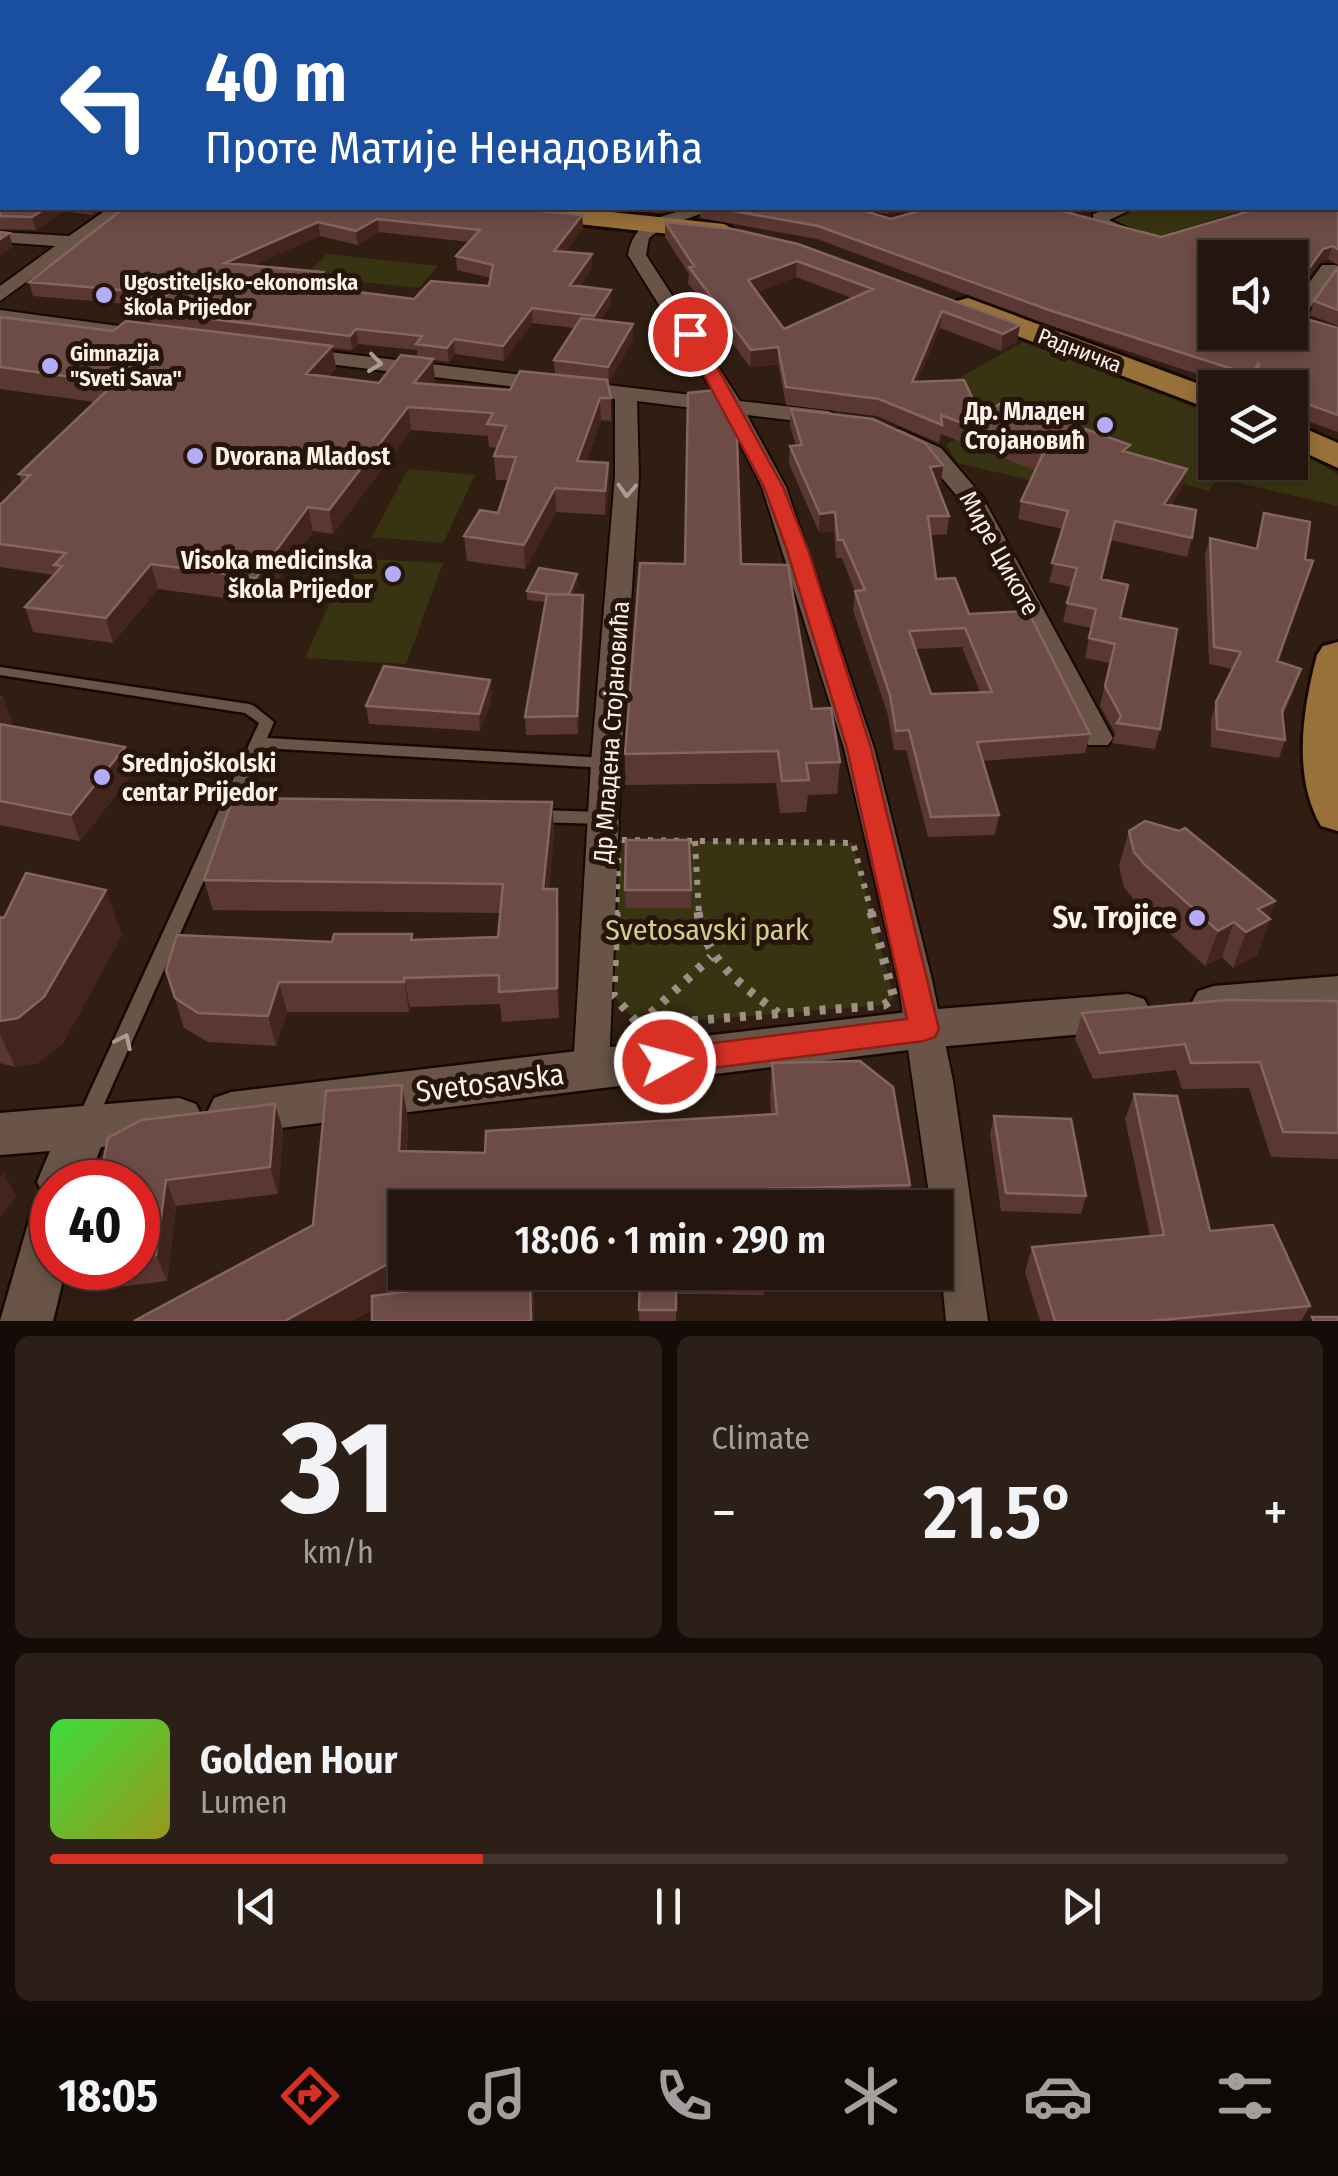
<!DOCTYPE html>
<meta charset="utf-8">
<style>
body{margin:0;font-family:"Fira Sans Condensed",sans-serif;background:#2c1f17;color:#f1f3f6;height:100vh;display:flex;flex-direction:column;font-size:38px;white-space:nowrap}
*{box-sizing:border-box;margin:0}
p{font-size:32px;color:#a39f9e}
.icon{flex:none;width:55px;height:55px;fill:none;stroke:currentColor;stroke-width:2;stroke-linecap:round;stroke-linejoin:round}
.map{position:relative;height:1321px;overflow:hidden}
.details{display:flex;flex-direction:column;gap:15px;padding:15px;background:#140c08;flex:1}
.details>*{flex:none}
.hud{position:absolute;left:0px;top:0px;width:1340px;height:210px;box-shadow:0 5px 15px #0003,0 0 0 2px #41352e;background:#1a4fa0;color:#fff;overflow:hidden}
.controls{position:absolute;left:1198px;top:240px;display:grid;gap:20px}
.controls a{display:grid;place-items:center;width:110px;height:110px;border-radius:0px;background:#24160e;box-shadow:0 5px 15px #0003,0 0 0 2px #41352e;font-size:50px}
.speed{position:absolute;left:30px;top:1160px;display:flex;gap:20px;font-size:50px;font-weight:700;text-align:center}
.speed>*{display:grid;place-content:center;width:130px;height:130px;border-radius:50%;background:#24160e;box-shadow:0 5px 15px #0003,0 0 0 2px #41352e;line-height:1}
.speed .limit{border:15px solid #d22;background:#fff;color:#111}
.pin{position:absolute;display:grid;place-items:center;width:85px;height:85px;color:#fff;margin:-42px;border:5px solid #fff;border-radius:50%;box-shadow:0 2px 10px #0007}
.me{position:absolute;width:110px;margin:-55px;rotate:83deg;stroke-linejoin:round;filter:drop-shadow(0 0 8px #0008)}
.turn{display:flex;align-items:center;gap:35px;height:210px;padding:0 40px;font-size:45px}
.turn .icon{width:130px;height:130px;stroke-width:2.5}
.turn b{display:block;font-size:70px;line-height:85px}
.big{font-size:75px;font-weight:600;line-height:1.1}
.details .widget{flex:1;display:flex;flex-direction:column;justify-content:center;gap:15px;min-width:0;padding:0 35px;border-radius:15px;background:#2c1f17}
.details .dial{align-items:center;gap:0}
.dial b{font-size:130px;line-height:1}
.song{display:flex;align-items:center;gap:30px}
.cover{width:120px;height:120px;border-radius:15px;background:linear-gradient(135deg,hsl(120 70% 55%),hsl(60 70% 35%))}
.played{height:10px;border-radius:5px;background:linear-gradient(90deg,#d93025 35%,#41352e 35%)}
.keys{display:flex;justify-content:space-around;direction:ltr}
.heat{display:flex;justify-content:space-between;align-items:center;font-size:55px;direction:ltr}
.details .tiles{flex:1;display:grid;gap:15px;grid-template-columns:1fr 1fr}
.widget:last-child{grid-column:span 2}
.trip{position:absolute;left:388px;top:1190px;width:565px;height:100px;border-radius:0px;background:#24160e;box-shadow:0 5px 15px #0003,0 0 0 2px #41352e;font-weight:600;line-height:100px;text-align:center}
.tabs{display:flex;height:160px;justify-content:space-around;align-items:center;background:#0e0906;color:#a39f9e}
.tabs .icon{width:70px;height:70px}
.tabs .active{color:#d93025}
.tabs b{font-size:45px;color:#f1f3f6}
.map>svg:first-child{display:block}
.green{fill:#383412}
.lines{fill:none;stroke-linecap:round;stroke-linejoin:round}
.service-casing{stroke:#170801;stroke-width:5}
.minor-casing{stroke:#170801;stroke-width:4}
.tertiary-casing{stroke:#170801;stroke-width:5}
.primary-casing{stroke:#170801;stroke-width:6}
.path-far1{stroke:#9f9087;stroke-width:6;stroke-dasharray:5 8;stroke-linecap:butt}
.path{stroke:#9f9087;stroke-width:9;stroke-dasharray:6 10;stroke-linecap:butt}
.service{fill:#695447;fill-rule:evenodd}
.minor{fill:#695447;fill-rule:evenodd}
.tertiary{fill:#695447;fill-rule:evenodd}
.primary{fill:#977139;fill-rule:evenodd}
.wall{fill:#5b3733;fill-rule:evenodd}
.shaded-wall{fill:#43251e}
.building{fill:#6d4b46;stroke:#846560;stroke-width:2.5;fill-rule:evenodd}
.oneway{stroke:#ac9b90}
.route{fill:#d93025;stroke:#8d1f18;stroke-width:2.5}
.poi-dot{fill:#b4acf9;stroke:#26150a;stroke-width:4}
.labels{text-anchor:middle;stroke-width:10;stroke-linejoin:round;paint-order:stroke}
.far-poi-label{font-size:22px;font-weight:bold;fill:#fef1e9;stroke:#26150a;text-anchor:start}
.far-street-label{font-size:22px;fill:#fef1e9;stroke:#26150a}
.poi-label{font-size:25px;font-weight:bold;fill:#fef1e9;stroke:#26150a;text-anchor:end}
.street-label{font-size:25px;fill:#fef1e9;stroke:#26150a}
.near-poi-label{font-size:30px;font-weight:bold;fill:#fef1e9;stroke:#26150a;text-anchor:end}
.near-park-label{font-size:30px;fill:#d5ce8a;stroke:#26150a}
.near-street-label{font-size:30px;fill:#fef1e9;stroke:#26150a}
</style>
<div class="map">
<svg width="1338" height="1321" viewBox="0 0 1338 1321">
<rect width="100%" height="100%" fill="#301e13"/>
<path class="green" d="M1142,208H1250L1158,236L1105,219Z
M327,254L438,266L419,288L305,276Z
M1023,342L1215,415V462H1290V444L1338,475V506L1217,478L1209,491L1146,473L1123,502L958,463L946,445L998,413L941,388Z
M408,469L475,475L443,543L372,537Z
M350,558L443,563L406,664L305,658Z
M619,840L853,843L894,998L884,1005L639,1025L613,995Z"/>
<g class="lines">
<g class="service-casing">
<path id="service" d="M0,667L249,704L254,706L274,722L267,738L606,758L611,759L613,763L611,767L606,768L263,748L96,1122L93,1128L86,1130L79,1128L76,1122L259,723L245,713L0,675Z
M535,810L603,812L608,814L611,818L608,822L603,824L535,822L530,820L527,816L530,812Z"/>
</g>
<g class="minor-casing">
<path id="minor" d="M109,208H128L0,301V286L55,246L0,242V232L69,236Z
M691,208H716L662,228L649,238L646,255L740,401L829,411L840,418L829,425L747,415L786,487L874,748L932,980L953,1081L988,1321H946L935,1208H931L898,980L844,748L762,487L724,412L637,401L639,476L621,763L609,1071L604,1082L591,1087L578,1082L573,1071L591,763L615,476V399L296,360L286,354L296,348L717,398L628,255C634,220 660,217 691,208Z
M1112,208H1135L1109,220L1136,232V240H1124L1094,227L1093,214Z
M1322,265H1336L1338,269L1306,314L1307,319L1338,329V342L1290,326V309Z
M0,310L119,326L129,332L119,338L0,322Z
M899,429L941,448L982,496L1113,738L1108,745H1088L963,503L925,458L891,441V431Z"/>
</g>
<g class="tertiary-casing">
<path id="tertiary" d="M1338,976V1012L1214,1022L1198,1017L1191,1004L1198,991L1214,986Z
M1128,994L1144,999L1151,1012L1144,1025L1128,1030L925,1048L231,1134L214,1128L207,1113L214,1098L231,1092L925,1010Z
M179,1098L196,1104L203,1119L196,1134L179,1140L101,1147L87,1182H52V1268H66L53,1321H0L34,1203L46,1199L37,1182L50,1151L0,1155V1113Z"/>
</g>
<g class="primary-casing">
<path id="primary" d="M492,208H574L724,224L738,232L724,240L505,216Z
M968,298L1215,390V411L957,313L953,307L957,301Z
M1290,422L1338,443V468L1290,446Z
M1338,642V831L1321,826C1292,776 1303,708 1317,655L1323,646Z"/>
</g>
<path class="path-far1" d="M695,841L699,915
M616,915L619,840L853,843L872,915"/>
<path class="path" d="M616,912L613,995L639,1025L884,1005L894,998L871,912
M698,912C705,961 742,985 778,1013
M639,1024L711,957"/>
<use href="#service" class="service"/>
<use href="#minor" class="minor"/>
<use href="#tertiary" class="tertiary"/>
<use href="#primary" class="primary"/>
</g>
<path class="wall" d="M0,0H485L477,2H2V208H104L93,215L63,211L36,230L0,229V150L2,148Z
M588,0H1334L1338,1V41V2H598Z
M1338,153V265L1328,259L1319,263L1292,300L1293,315L1338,328V432L1290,415V388H1253L1255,378L1249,388H1239L1046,324L817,239L700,218L701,208H1091L1072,213L1161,237L1338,208ZM861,209L888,214L925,209L891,219Z
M118,208H513L582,215L583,228L565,252L592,268L580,286L611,290V304L600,320L633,324V339L609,383L607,382L611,398V421L601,420L586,462L608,463L609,487L605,515L556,512L525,569L467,561L464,536L498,513L509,480H496L494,456L497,448L489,447L488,436L411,430L333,534L313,531L262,603L158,589L113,643L33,632L25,607L54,575L0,567V505L22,483L19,474L95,402L0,389V317L113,331L151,324L148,311L153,306L33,296L29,282L119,211ZM379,232L469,242L456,256L457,270L491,278L489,286L414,299L324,288L326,286L253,265L320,236L358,245ZM532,323L575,328L554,360L555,375L510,390L433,385L435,381L433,360L449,362L455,354L504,361ZM358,344L417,350V357L379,383L328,377L336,368L332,348L352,350Z
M616,208H680L660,213Z
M665,222L1020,325L1017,341L1001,351L940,328L917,381L981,417L1128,452L1182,488L1171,505L1192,538L1187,557L1110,540L1101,579L1120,618L1160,729L1155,749L1112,743L1115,733L1100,706L1110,663L1085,658L1091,628L1063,622L1071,587L1049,582L1063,529L1018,519L1021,501L1035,470L941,434L939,443L877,416L786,405L778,364L750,367L688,283L689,274L665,237ZM796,277L852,298L784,329L757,292Z
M1338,267V326L1310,315L1314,301Z
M791,409L943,465L941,483L936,484L949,516L947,534L931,535L936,579L969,614L1090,734L1085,753L983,761L999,815L995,835L928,837L906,750H894L888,715L853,610L855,591L842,558H836L834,531L819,532L789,464L790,446H796L790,426ZM962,647L980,692L931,694L916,649Z
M1264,513L1277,661L1295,687L1283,715L1285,740L1279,758L1211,747V720L1216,702L1233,669L1209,664L1205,554L1210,538L1256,548Z
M741,564L840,762L837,794L808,795L806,812L780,813L776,783L625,785V754Z
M578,583L573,594L584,612L578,734L526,735L525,717L545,602L527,600V591Z
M490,680L492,698L480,731L369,724L366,706Z
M0,696L3,697L12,722L9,726L125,747L133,773L80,841L0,825Z
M552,802L554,832L549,889L559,919V1018L502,1022L500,1004L410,1007L409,1012H287L276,1046L208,1042L184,1028L166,970L332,942L412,934L413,940L498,937L500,913L213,910L204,880Z
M1129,831L1275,901L1268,918L1270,919L1257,955L1233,968L1222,957L1205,966L1134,900L1124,887L1119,866Z
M625,890H691V908H626Z
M0,917L122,935L63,1043L38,1063L15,1067L0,1063Z
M1338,1001V1159L1271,1157L1249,1088L1182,1089L1176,1070L1093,1079L1075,1039L1082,1013Z
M772,1063L910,1185L906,1208H405L400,1292L533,1272L534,1321H372V1310L352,1321H134L313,1225L408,1119L407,1151L485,1153L771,1114L770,1097Z
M1134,1094L1210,1231L1310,1306L1301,1321H1040L1025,1272L1032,1247L1150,1236L1125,1119Z
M275,1104L283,1130L278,1194L176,1206L167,1281L95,1290L85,1268H138V1182Z
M994,1116L1086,1196L1081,1214L1001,1211L990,1134Z
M640,1272H766L764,1295L676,1294V1321H639Z"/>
<path class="shaded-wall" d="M453,0H485L477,2H445Z
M46,208H62L63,211L36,230L32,217Z
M91,208H104L93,215Z
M660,208H680L660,213Z
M889,208H933L888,214Z
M1050,208H1091L1048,221Z
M582,215L583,228L555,264L554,251Z
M377,219L379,232L358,245L356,231Z
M318,222L320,236L228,277L225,263Z
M9,233L13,247L0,256V239Z
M1332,246L1328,259L1319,263L1290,303L1291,293L1323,249Z
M592,254V268L571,299L570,285Z
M797,261L796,277L747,296L748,280Z
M323,272L326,286L312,300L310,286Z
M611,290V304L594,330V316Z
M532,308V323L504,361L503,346Z
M942,311L940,328L910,399L912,382Z
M633,324V339L609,383L608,367Z
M1020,325L1017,341L1001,351L1003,334Z
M356,329L358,344L352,350L350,336Z
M454,339L455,354L449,362L447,348Z
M332,346L336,368L310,397L306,374Z
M778,347V364L750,367L751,350Z
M433,359L435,381L417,406L414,383Z
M1259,363L1255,378L1248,388L1251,375Z
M600,398L601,420L578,485L577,461Z
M408,407L411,430L333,534L329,510Z
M608,463L609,487L605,515V491Z
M943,465L941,483L927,485L930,467Z
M1187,469L1182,488L1159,522L1164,504Z
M555,488L556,512L525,569L524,545Z
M308,507L313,531L262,603L256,578Z
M835,512L834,531L819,532L820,514Z
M151,564L158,589L113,643L106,618Z
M577,574L578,583L568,605V597Z
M583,595L584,612L578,734L577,716Z
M490,680L492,698L480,731L479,714Z
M3,697L12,722L0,736V699Z
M125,747L133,773L80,841L71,815Z
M552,802L554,832L546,919L543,889Z
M557,889L559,919V1018L557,988Z
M106,890L122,935L63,1043L38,1063L15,1067L0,1034V1021Z
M1275,901L1267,921L1270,919L1257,955L1233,968L1246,932L1258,909Z
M1234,922L1222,957L1205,966L1218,931Z
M404,978L410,1007L409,1012L404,982Z
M279,982L287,1012L276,1046L268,1016Z
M402,1085L408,1119L405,1184L399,1151Z
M275,1104L283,1130L278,1194L270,1167Z
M4,1172L16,1197L0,1218V1177Z
M166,1180L176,1206L167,1281L156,1255Z
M397,1189L404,1222L400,1294L352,1321H285Z
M530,1272H533L534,1321H531Z"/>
<path class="building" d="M0,0H453L445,2H2V25L0,23Z
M632,0H1334L1338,1V30V2H633L637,1Z
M2,27V63V53L0,54V36Z
M2,65V208H46L32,217L0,216V150L2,148L0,131V66Z
M1338,174V249L1332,246L1323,249L1291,293L1293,315L1338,328V415L1290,398L1296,394L1290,392V388H1278L1256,380L1259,363L1251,375L1049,310L818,226L717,208H855L891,219L929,208H1050L1161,237L1260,208H1338ZM1215,258H1290V332H1215Z
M124,208H513L582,215L554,251L592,254L570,285L611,290L594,316L532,308L503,346L454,339L447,348L416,344L422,336L356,329L350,336L148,311L168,294L29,282ZM377,219L480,230L456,256L493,265L489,286L431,281L414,299L310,286L323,272L225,263L318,222L356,231Z
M665,222L733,229L798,244L1020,325L1003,334L942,311L912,382L964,380L981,417L1005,400L1130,445L1123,451L1187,469L1164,504L1196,510L1192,538L1115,521L1101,579L1128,585L1120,618L1177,629L1160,729L1117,723L1121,716L1105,686L1115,644L1089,638L1096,609L1067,603L1077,568L1052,563L1068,511L1021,501L1043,454L941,415L942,425L879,399L786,387L778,347L751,350L689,267L694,266ZM797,261L873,289L784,329L748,280Z
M0,232L9,233L0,239Z
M1338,267V310L1314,301Z
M0,317L113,331L126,321L332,346L306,374L379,383L401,355L433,359L414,383L510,390L520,371L607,380L611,398H600L577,461L608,463L605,491L555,488L524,545L464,536L480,510L498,513L516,457L494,456L506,426L487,424L493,413L408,407L329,510L308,507L256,578L151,564L106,618L25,607L62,566L54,565L66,553L0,544V505L30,475L19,474L115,383L0,367Z
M581,318L633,324L608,367L554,360Z
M716,390L737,437L741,564L788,565L812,709L831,708L840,762L806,763L809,780L782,781L778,751L625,754L640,563L685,564L688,393Z
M791,409L873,419L925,443L943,465L930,467L949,516H928L936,579L955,578L969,614L1028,611L1090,734L977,742L999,815L931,817L909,730L896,731L890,695L855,591L865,590L843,540H838L835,512L820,514L790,446L802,445ZM965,628L992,692L931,694L909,631Z
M1264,513L1310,522L1305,559L1313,561L1277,661L1301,669L1282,711L1285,740L1217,729L1216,702L1241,652L1214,647L1210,538L1257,549Z
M539,568L577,574L569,594H547L527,591Z
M547,594L583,595L577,716L525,717Z
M384,666L490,680L479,714L366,706Z
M0,724L125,747L71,815L0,801Z
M233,798L552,802L543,889H557V988L499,992V975L404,978V982H279L268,1016L198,1013L175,998L166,970L177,935L332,942L334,934H412L411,940L498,937L503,884L204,880Z
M1145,821L1179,831L1185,828L1275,901L1258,909L1270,919L1246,932L1234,922L1218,931L1145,865L1134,852L1129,831Z
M626,840H689L691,890H625Z
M26,873L106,890L44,997L18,1018L0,1021V917L4,918Z
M1228,1000L1338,1001V1133L1283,1132L1260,1062L1191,1063L1185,1044L1100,1053L1082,1013Z
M860,1061L893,1087L910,1185L763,1189L764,1208H640L641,1194L529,1199V1208H482L484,1191L397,1189L393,1261L285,1321H134L313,1225L326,1091L402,1085L399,1151L485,1153L486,1131L777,1114L772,1063Z
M1134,1094L1177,1096L1210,1231L1273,1225L1310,1306L1151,1321H1055L1032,1247L1164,1235Z
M275,1104L270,1167L166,1180L156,1255L138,1257V1182H99L108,1138L141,1120Z
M994,1116L1071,1119L1086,1196L1006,1193Z
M477,1272H530L531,1321H372V1296L476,1282Z
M640,1272H676V1310H639Z
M1312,1317H1338V1321H1314Z"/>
<defs><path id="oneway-chevron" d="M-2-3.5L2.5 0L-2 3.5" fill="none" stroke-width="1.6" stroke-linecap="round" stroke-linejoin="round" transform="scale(2.5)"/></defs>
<g class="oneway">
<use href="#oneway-chevron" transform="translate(375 363) rotate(7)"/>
<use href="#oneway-chevron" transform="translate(627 490) rotate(93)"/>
<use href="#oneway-chevron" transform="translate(124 1041) rotate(-65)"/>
</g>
<path class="route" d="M690,329L699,334L783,487L808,550L871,748L939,1029L935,1037L924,1041L665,1074L655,1071L650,1062L655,1052L665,1049L907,1019L847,748L787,550L764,487L682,334Z"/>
<g class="poi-dot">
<circle cx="104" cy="295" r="10"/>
<circle cx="50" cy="366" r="10"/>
<circle cx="1105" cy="425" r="10"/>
<circle cx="195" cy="456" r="10"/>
<circle cx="393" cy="574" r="10"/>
<circle cx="102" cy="777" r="10"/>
<circle cx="1197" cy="918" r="10"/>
</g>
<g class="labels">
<g class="far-poi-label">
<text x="124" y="290">Ugostiteljsko-ekonomska<tspan x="124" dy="25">škola Prijedor</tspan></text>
<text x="70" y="361">Gimnazija<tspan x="70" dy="25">"Sveti Sava"</tspan></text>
</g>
<g class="far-street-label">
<text transform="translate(1080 350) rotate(21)" y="8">Радничка</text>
</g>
<g class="poi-label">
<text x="1085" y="420">Др. Младен<tspan x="1085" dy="29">Стојановић</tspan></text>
<text x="215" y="465" text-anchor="start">Dvorana Mladost</text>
<text x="373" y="569">Visoka medicinska<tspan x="373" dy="29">škola Prijedor</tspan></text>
<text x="122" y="772" text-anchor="start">Srednjoškolski<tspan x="122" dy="29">centar Prijedor</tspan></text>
</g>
<g class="street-label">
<text transform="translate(1000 553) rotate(61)" y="9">Мире Цикоте</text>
<text transform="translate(611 732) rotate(-86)" y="9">Др Младена Стојановића</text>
</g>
<g class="near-poi-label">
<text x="1177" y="928">Sv. Trojice</text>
</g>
<g class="near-park-label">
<text x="707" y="940">Svetosavski park</text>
</g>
<g class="near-street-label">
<text transform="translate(490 1083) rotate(-7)" y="10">Svetosavska</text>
</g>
</g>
</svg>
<div class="controls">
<a><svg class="icon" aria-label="sound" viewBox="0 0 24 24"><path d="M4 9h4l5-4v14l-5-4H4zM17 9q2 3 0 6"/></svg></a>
<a><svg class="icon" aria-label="layers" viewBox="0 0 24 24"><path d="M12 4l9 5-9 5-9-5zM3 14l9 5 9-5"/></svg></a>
</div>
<div class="speed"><div class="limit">40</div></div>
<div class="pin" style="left:690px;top:334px;background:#d93025"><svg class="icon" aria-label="arrive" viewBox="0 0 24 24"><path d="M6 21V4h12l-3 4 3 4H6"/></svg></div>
<svg class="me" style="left:665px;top:1062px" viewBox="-20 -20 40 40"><circle r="17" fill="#d93025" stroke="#fff" stroke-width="3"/><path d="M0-11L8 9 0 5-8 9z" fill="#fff"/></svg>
<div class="trip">18:06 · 1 min · 290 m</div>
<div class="hud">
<div class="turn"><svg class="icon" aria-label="left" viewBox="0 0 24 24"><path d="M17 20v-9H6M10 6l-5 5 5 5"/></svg><div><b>40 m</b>Проте Матије Ненадовића</div></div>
</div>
</div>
<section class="details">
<div class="tiles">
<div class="widget dial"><b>31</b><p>km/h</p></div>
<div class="widget"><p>Climate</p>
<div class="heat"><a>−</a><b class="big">21.5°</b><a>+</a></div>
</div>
<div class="widget">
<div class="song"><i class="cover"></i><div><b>Golden Hour</b><p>Lumen</p></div></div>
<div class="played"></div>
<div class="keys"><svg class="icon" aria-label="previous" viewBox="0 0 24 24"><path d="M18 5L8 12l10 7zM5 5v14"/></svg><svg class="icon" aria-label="pause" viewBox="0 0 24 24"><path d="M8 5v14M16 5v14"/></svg><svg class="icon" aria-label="next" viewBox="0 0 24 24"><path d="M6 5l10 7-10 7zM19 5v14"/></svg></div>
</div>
</div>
</section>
<nav class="tabs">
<b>18:05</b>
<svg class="icon active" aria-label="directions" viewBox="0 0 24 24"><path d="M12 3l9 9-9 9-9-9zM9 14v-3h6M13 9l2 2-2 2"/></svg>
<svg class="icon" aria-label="music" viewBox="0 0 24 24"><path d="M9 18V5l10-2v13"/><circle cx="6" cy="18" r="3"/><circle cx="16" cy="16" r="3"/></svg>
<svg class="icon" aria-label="phone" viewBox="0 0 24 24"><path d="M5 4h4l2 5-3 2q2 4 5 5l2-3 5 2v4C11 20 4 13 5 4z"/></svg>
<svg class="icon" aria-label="climate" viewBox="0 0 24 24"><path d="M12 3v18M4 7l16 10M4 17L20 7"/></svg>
<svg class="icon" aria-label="car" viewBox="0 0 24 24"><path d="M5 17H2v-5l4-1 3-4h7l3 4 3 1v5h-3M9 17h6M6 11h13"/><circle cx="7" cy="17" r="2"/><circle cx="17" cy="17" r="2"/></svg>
<svg class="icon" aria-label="filters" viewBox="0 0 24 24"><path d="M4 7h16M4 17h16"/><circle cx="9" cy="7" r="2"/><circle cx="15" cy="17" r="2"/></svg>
</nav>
